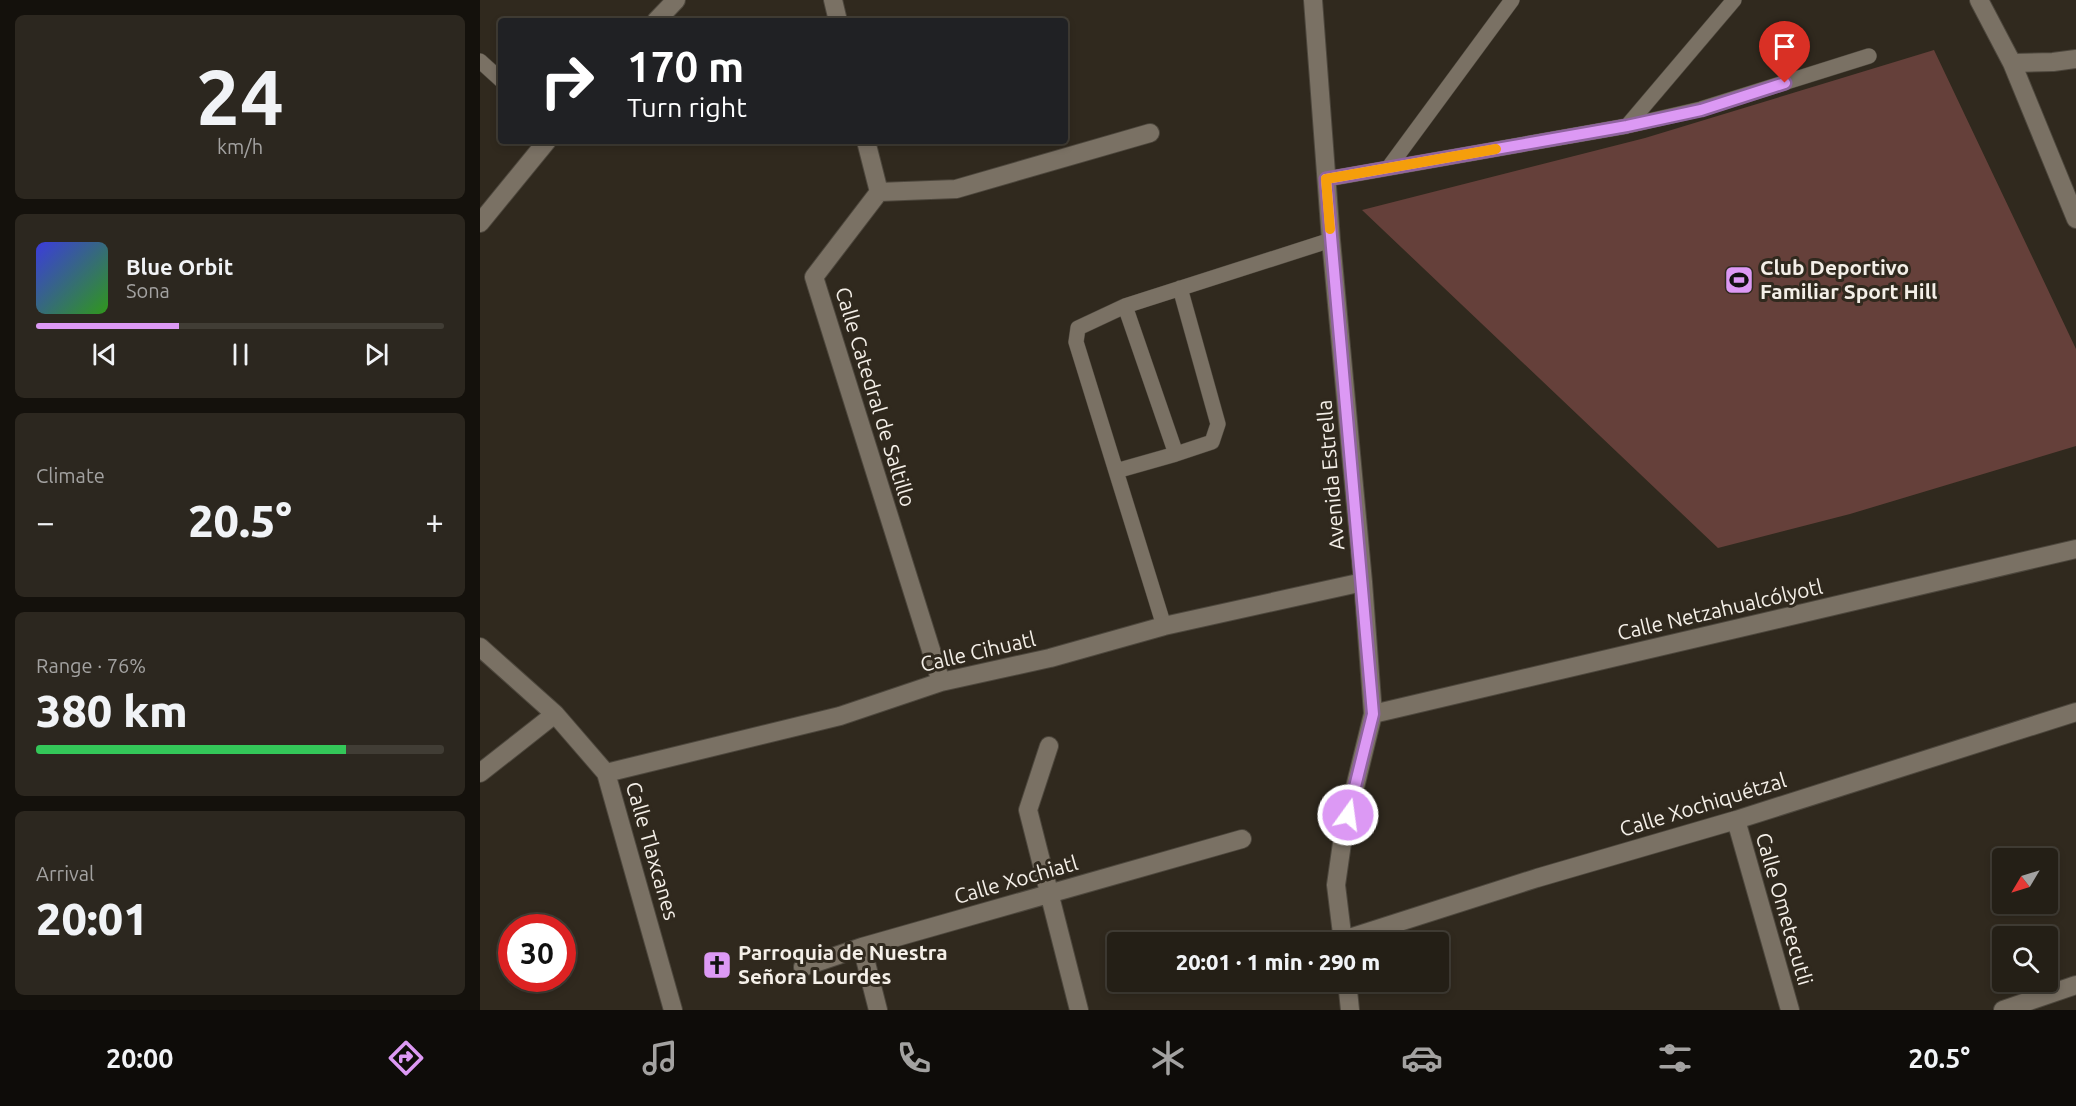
<!DOCTYPE html>
<meta charset="utf-8">
<style>
body{margin:0;font-family:Ubuntu,sans-serif;background:#2c271f;color:#f1f3f6;height:100vh;display:flex;flex-direction:column;font-size:22px;white-space:nowrap}
*{box-sizing:border-box;margin:0}
p{font-size:20px;color:#a3a2a1}
.icon{flex:none;width:33px;height:33px;fill:none;stroke:currentColor;stroke-width:2;stroke-linecap:round;stroke-linejoin:round}
.map{position:relative;flex:1;overflow:hidden}
.panel{display:flex;flex-direction:column;gap:15px;padding:15px;background:#14110c;width:480px}
.panel>*{flex:none}
.hud{position:absolute;left:18px;top:18px;width:570px;height:126px;border-radius:6px;box-shadow:0 3px 9px #0003,0 0 0 2px #413d35;background:#202124;color:#fff;overflow:hidden}
.needle{width:39px;rotate:232deg}
.controls{position:absolute;left:1512px;top:848px;display:grid;gap:12px}
.controls a{display:grid;place-items:center;width:66px;height:66px;border-radius:6px;background:#241f16;box-shadow:0 3px 9px #0003,0 0 0 2px #413d35;font-size:30px}
.speed{position:absolute;left:18px;top:914px;display:flex;gap:12px;font-size:30px;font-weight:700;text-align:center}
.speed>*{display:grid;place-content:center;width:78px;height:78px;border-radius:50%;background:#241f16;box-shadow:0 3px 9px #0003,0 0 0 2px #413d35;line-height:1}
.speed .limit{border:9px solid #d22;background:#fff;color:#111}
.pin{position:absolute;display:grid;place-items:center;width:51px;height:51px;color:#fff;margin:-62px -26px;border-radius:50% 50% 50% 0;rotate:-45deg;box-shadow:0 0 6px #0007}
.pin .icon{rotate:45deg}
.me{position:absolute;width:66px;margin:-33px;rotate:14deg;stroke-linejoin:round;filter:drop-shadow(0 0 4px #0008)}
.turn{display:flex;align-items:center;gap:21px;height:126px;padding:0 30px;font-size:27px}
.turn .icon{width:78px;height:78px;stroke-width:2.5}
.turn b{display:block;font-size:42px;line-height:51px}
.big{font-size:45px;font-weight:800;line-height:1.1}
.panel .tile{flex:1;display:flex;flex-direction:column;justify-content:center;gap:9px;min-width:0;padding:0 21px;border-radius:9px;background:#2c271f}
.panel .dial{align-items:center;gap:0}
.dial b{font-size:78px;line-height:1}
.song{display:flex;align-items:center;gap:18px}
.cover{width:72px;height:72px;border-radius:9px;background:linear-gradient(135deg,hsl(240 70% 55%),hsl(110 70% 35%))}
.played{height:6px;border-radius:3px;background:linear-gradient(90deg,#dc99f4 35%,#413d35 35%)}
.keys{display:flex;justify-content:space-around;direction:ltr}
.heat{display:flex;justify-content:space-between;align-items:center;font-size:33px;direction:ltr}
.charge{height:9px;border-radius:4px;background:linear-gradient(90deg,#34c759 76%,#413d35 0)}
.trip{position:absolute;left:627px;top:932px;width:342px;height:60px;border-radius:6px;background:#241f16;box-shadow:0 3px 9px #0003,0 0 0 2px #413d35;font-weight:800;line-height:60px;text-align:center}
.menu{display:flex;height:96px;justify-content:space-around;align-items:center;background:#0e0c09;color:#a3a2a1}
.menu .icon{width:42px;height:42px}
.menu .active{color:#dc99f4}
.menu b{font-size:27px;color:#f1f3f6}
main{display:flex;flex:1;min-height:0}
.map>svg:first-child{display:block}
.pitch{fill:#65403a}
.lines{fill:none;stroke-linecap:round;stroke-linejoin:round}
.service-casing{stroke:#4d473d;stroke-width:16}
.minor-casing{stroke:#4d473d;stroke-width:20}
.service{stroke:#7a7164;stroke-width:15}
.minor{stroke:#7a7164;stroke-width:18}
.route-casing{stroke:#8f639f;stroke-width:15}
.route{stroke:#dc99f4;stroke-width:10}
.slow{stroke:#f59e0b;stroke-width:10}
.labels{text-anchor:middle;stroke-width:6;stroke-linejoin:round;paint-order:stroke}
.poi-label{font-size:21px;font-weight:bold;fill:#f4efe8;stroke:#30291e;text-anchor:start}
.street-label{font-size:21px;fill:#f4efe8;stroke:#30291e}
</style>
<main>
<section class="panel">
<div class="tile dial"><b>24</b><p>km/h</p></div>
<div class="tile">
<div class="song"><i class="cover"></i><div><b>Blue Orbit</b><p>Sona</p></div></div>
<div class="played"></div>
<div class="keys"><svg class="icon" aria-label="previous" viewBox="0 0 24 24"><path d="M18 5L8 12l10 7zM5 5v14"/></svg><svg class="icon" aria-label="pause" viewBox="0 0 24 24"><path d="M8 5v14M16 5v14"/></svg><svg class="icon" aria-label="next" viewBox="0 0 24 24"><path d="M6 5l10 7-10 7zM19 5v14"/></svg></div>
</div>
<div class="tile"><p>Climate</p>
<div class="heat"><a>−</a><b class="big">20.5°</b><a>+</a></div>
</div>
<div class="tile"><p>Range · 76%</p><b class="big">380 km</b><div class="charge"></div></div>
<div class="tile"><p>Arrival</p><b class="big">20:01</b></div>
</section>
<div class="map">
<svg width="1596" height="1010" viewBox="0 0 1596 1010">
<rect width="100%" height="100%" fill="#30291e"/>
<path class="pitch" d="M1454,50L1596,349V446L1370,514L1238,548L882,210L1165,138Z"/>
<g class="lines">
<g class="service-casing">
<path id="service" d="M0,61L21,80
M1147,126L1254,0
M909,167L1032,0
M847,179L1147,126L1221,109L1389,56
M645,306L696,454
M636,471L696,454L732,442L738,424L700,288
M684,626L596,342L598,328L645,306L851,240"/>
</g>
<g class="minor-casing">
<path id="minor" d="M353,0L358,21
M833,0L851,240L883,582L893,714L863,836L856,885L863,942
M1499,0L1532,63L1596,219
M176,21L196,0
M1532,63L1573,62L1596,59
M386,141L399,192L334,277L461,682
M399,192L476,189L670,133
M0,223L67,141
M0,647L75,714L126,773L193,1010
M893,714L1596,549
M569,746L548,810L599,1010
M0,773L75,714
M126,773L360,716L461,682L570,658L684,626L883,582
M1256,820L1310,1010
M863,940L1057,878L1256,820L1596,712
M382,947L398,1010
M323,967L382,947L762,839
M867,981L870,1010
M1523,1010L1596,985"/>
</g>
<use href="#service" class="service"/>
<use href="#minor" class="minor"/>
</g>
<g class="lines">
<g class="route-casing">
<path id="route" d="M868,815L893,714L846,179L1147,126L1221,110L1305,83"/>
</g>
<use href="#route" class="route"/>
<path class="slow" d="M850,229L846,179L1016,149"/>
</g>
<defs>
<g id="stadium-square" transform="scale(1.5)"><rect x="-9" y="-9" width="18" height="18" rx="4" fill="#dc99f4" stroke="#30291e"/><path d="M0-5a6.5 5 0 1 0 0 10a6.5 5 0 1 0 0-10ZM-3.5-1.8h7v3.6h-7Z" fill="#111"/></g>
<g id="church-square" transform="scale(1.5)"><rect x="-9" y="-9" width="18" height="18" rx="4" fill="#dc99f4" stroke="#30291e"/><path d="M-1.2-6h2.4v3.5h3.3v2.4h-3.3V6h-2.4V-.1h-3.3v-2.4h3.3Z" fill="#111"/></g>
</defs>
<g fill-rule="evenodd">
<use href="#stadium-square" x="1259" y="280"/>
<use href="#church-square" x="237" y="965"/>
</g>
<g class="labels">
<g class="poi-label">
<text x="1280" y="275">Club Deportivo<tspan x="1280" dy="24">Familiar Sport Hill</tspan></text>
<text x="258" y="960">Parroquia de Nuestra<tspan x="258" dy="24">Señora Lourdes</tspan></text>
</g>
<g class="street-label">
<text transform="translate(395 397) rotate(73)" y="7">Calle Catedral de Saltillo</text>
<text transform="translate(851 475) rotate(-95)" y="7">Avenida Estrella</text>
<text transform="translate(1240 610) rotate(-13)" y="7">Calle Netzahualcólyotl</text>
<text transform="translate(498 652) rotate(-13)" y="7">Calle Cihuatl</text>
<text transform="translate(1223 805) rotate(-17)" y="7">Calle Xochiquétzal</text>
<text transform="translate(172 851) rotate(74)" y="7">Calle Tlaxcanes</text>
<text transform="translate(536 880) rotate(-16)" y="7">Calle Xochiatl</text>
<text transform="translate(1304 909) rotate(74)" y="7">Calle Ometecutli</text>
</g>
</g>
</svg>
<div class="controls">
<a><svg class="needle" viewBox="-14 -14 28 28"><path d="M0-13l5 13h-10z" fill="#e53935"/><path d="M0 13l5-13h-10z" fill="#a3a2a1"/></svg></a>
<a><svg class="icon" aria-label="search" viewBox="0 0 24 24"><circle cx="10" cy="10" r="6"/><path d="M15 15l6 6"/></svg></a>
</div>
<div class="speed"><div class="limit">30</div></div>
<div class="pin" style="left:1305px;top:83px;background:#d93025"><svg class="icon" aria-label="arrive" viewBox="0 0 24 24"><path d="M6 21V4h12l-3 4 3 4H6"/></svg></div>
<svg class="me" style="left:868px;top:815px" viewBox="-20 -20 40 40"><circle r="17" fill="#dc99f4" stroke="#fff" stroke-width="3"/><path d="M0-11L8 9 0 5-8 9z" fill="#fff"/></svg>
<div class="trip">20:01 · 1 min · 290 m</div>
<div class="hud">
<div class="turn"><svg class="icon" aria-label="right" viewBox="0 0 24 24"><path d="M7 20v-9h11M14 6l5 5-5 5"/></svg><div><b>170 m</b>Turn right</div></div>
</div>
</div>
</main>
<nav class="menu">
<b>20:00</b>
<svg class="icon active" aria-label="directions" viewBox="0 0 24 24"><path d="M12 3l9 9-9 9-9-9zM9 14v-3h6M13 9l2 2-2 2"/></svg>
<svg class="icon" aria-label="music" viewBox="0 0 24 24"><path d="M9 18V5l10-2v13"/><circle cx="6" cy="18" r="3"/><circle cx="16" cy="16" r="3"/></svg>
<svg class="icon" aria-label="phone" viewBox="0 0 24 24"><path d="M5 4h4l2 5-3 2q2 4 5 5l2-3 5 2v4C11 20 4 13 5 4z"/></svg>
<svg class="icon" aria-label="climate" viewBox="0 0 24 24"><path d="M12 3v18M4 7l16 10M4 17L20 7"/></svg>
<svg class="icon" aria-label="car" viewBox="0 0 24 24"><path d="M5 17H2v-5l4-1 3-4h7l3 4 3 1v5h-3M9 17h6M6 11h13"/><circle cx="7" cy="17" r="2"/><circle cx="17" cy="17" r="2"/></svg>
<svg class="icon" aria-label="filters" viewBox="0 0 24 24"><path d="M4 7h16M4 17h16"/><circle cx="9" cy="7" r="2"/><circle cx="15" cy="17" r="2"/></svg>
<b>20.5°</b>
</nav>
